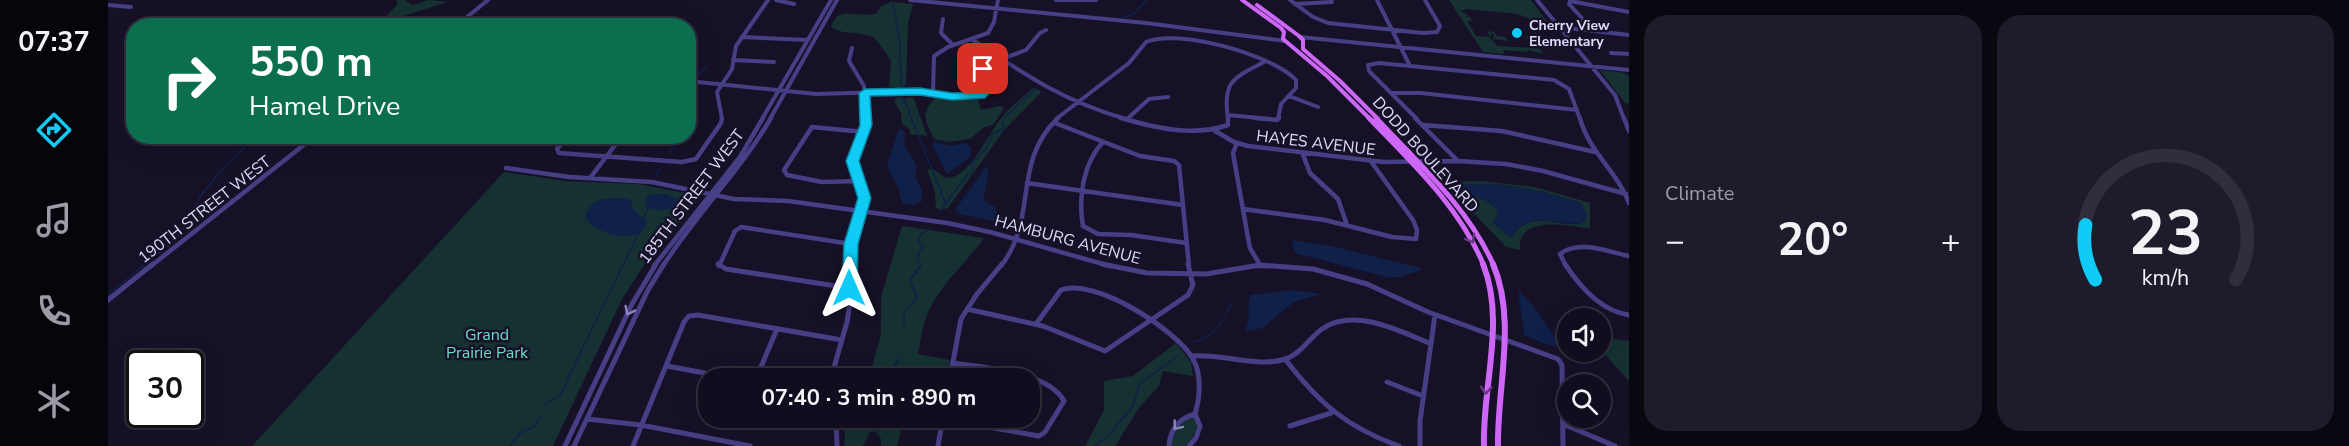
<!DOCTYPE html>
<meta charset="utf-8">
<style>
body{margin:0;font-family:"Nunito Sans",sans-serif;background:#1e1b2b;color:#f1f3f6;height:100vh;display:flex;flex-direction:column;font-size:22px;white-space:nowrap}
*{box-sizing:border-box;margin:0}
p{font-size:20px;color:#9c9ca4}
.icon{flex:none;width:33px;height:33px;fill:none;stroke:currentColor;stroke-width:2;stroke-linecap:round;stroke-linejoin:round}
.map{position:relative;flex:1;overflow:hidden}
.details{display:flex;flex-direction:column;gap:15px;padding:15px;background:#090710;width:720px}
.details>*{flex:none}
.banner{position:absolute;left:18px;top:18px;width:570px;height:126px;border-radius:24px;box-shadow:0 6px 24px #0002,0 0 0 2px #302d3c;background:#0b6e4f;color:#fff;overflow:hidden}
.buttons{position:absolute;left:1449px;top:308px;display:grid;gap:12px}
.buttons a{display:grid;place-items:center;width:54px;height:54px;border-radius:50%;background:#110d1e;box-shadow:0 6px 24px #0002,0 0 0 2px #302d3c;font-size:30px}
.speed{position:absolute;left:18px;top:350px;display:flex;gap:12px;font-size:30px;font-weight:700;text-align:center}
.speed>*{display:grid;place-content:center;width:78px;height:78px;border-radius:50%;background:#110d1e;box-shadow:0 6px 24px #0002,0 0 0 2px #302d3c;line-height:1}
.speed .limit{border:3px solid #111;border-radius:9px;background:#fff;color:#111}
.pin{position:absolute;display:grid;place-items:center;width:51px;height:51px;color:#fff;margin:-26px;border-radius:12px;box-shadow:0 3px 9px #0006}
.me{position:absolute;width:66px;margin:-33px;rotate:0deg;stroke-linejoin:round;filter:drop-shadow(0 0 4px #0008)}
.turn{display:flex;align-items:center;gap:21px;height:126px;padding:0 24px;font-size:27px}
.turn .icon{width:78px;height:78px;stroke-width:2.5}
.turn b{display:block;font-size:42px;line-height:51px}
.big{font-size:45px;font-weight:700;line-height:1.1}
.details .tile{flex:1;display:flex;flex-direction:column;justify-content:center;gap:9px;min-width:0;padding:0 21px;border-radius:24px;background:#1e1b2b}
.details .dial{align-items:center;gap:0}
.dial svg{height:156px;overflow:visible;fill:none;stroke:#302d3c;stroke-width:7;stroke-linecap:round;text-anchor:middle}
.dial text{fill:#f1f3f6;stroke:none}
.heat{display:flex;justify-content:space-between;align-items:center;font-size:33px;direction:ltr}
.details .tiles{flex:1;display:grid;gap:15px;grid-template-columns:repeat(2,1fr)}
.trip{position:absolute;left:590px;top:368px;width:342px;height:60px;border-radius:24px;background:#110d1e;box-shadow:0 6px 24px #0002,0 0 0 2px #302d3c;font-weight:700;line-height:60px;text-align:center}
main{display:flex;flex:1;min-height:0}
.tabs{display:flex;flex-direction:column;width:108px;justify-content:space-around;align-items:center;background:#07050c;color:#9c9ca4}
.tabs .icon{width:42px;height:42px}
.tabs .active{color:#0fcbf5}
.tabs b{font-size:27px;color:#f1f3f6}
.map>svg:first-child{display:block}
.green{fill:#153132;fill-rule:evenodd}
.water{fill:#0f2049}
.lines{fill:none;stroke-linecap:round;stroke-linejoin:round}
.stream{stroke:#0f2049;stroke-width:1.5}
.minor-far2{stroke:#473f85;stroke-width:4}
.minor-far1{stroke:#473f85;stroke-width:4.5}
.minor{stroke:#473f85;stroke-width:5}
.major-far2{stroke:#ce66f8;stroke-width:4}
.major-far1{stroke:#ce66f8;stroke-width:5}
.major{stroke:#ce66f8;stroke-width:6}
.oneway{stroke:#693786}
.oneway2{stroke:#8c85bb}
.route{fill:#0fcbf5;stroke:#0a849f;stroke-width:1.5}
.poi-dot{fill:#0fcbf5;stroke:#171128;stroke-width:2}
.labels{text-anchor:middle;stroke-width:5;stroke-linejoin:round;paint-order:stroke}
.far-poi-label{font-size:14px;font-weight:bold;fill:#e1dafd;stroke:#171128;text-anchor:start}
.street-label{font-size:16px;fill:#e1dafd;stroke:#171128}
.park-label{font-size:16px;fill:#68dcc8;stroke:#171128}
</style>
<main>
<nav class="tabs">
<b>07:37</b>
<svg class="icon active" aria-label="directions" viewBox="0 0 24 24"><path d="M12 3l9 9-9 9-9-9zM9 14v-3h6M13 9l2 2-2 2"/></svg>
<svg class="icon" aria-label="music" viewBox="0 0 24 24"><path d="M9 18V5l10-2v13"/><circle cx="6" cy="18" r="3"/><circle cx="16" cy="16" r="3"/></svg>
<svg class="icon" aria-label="phone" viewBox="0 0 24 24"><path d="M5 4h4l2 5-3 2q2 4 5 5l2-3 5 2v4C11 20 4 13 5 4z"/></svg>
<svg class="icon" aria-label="climate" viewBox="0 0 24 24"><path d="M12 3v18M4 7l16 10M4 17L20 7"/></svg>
</nav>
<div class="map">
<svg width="1521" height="446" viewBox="0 0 1521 446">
<rect width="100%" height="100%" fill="#171128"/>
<path class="green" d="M289,0H296L305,5L321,0L340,2L286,19L276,18L289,5Z
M1341,0H1423L1442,25L1431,23L1410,14L1359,9L1352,11L1361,16H1356L1362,17L1364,21H1359L1368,36L1382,37L1379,31L1386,32L1389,36L1397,37L1400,41L1386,39V41L1385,39L1386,34L1384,33L1382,38L1389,46L1426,48L1419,39L1413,37L1419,38L1418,35H1420L1436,54L1420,50L1419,52L1396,50L1395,54L1375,52Z
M783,2L805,4L800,23L798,84L793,89L781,86L783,61C781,57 768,39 766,38C753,30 736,36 723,27C730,3 752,20 769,13L773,6Z
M1492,70L1517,73L1521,77V104L1517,103Z
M925,88L933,91L931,95L897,129L840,208L833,210L828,208L827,192L819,169H825L838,178C859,180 880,136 891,121C900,108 914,98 925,88Z
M790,97L796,99L805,97L819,136L802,134V129L794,124L793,113L786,101Z
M828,97L843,99H870L873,110L892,106L896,108L886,124L875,128L862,139L841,142L826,139C817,119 812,114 828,97Z
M396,172L457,181L530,184L592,196L540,259L514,299L445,446H144Z
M1373,181L1427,187L1482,203V229C1461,225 1408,215 1412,250L1398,247L1336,182ZM1386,184L1432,191L1473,203L1478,213L1477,222C1450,232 1427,204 1403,238L1385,221L1391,213C1381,196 1362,198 1349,185Z
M794,226L876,238C859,262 835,282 822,308C815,322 813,339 810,354L842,360L839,376L806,371L804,378H761L773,334V297Z
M1492,337L1521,341V381L1493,350Z
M1068,343L1083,362L1085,376L1055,371L1051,386L1031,408L1007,446H977L996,410V381L1025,376Z
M735,417H796L789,446H773V439L767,431L762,432L755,446H736L737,433Z
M1082,417L1086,418L1090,424L1085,436L1077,446H1064C1062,433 1072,424 1082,417Z"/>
<path class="water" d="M791,128L797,132C797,138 795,143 798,148C803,159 812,161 807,176L814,190V201L806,205L794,204L790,187L779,166Z
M826,142L843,146L856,143L863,147L862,157L841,173L838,172L825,146Z
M878,167L881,170L875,200L887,207L888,213L896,218L894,223L852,214L847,210Z
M1386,184L1432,191L1473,203L1478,213L1477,222C1450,230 1425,204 1403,238L1384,222L1391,213C1380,195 1361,199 1349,185Z
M547,194H557L574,201C568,211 549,213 538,206L537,201L540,196Z
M515,198L523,200L524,208L539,222C531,248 489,234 477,218C484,196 495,199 515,198Z
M1184,240L1223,246L1309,267L1314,270L1292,277H1279L1187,253Z
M1410,289L1426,307L1454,347L1440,345L1416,335Z
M1183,290L1213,294L1186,302L1154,328L1136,332C1145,319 1137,308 1143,295Z"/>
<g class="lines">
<path class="stream" d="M785,5L792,40L793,86
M1014,19L1028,12L1038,0
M273,26L281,21
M588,77L598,67
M580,90L584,86
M795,97L837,202
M580,107L584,120L580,125
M561,154L573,136
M548,176L553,166
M830,214L859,175L865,171L863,164L877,150L885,133L895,129V119L928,88
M536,219L540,207
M0,295L72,235L92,197L110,174L147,136
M796,329V313L809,298L802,280L813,265C807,257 810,254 815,247L810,240L813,234L822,228
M1086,342C1106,337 1116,322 1123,303
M778,378L791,359
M437,405L452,395L531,232
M770,432L778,417
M402,446L412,433L427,426L431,418
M987,446L1001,435L1024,407L1032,383L1070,356"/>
<path class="minor-far2" d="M668,0L686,4
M802,0L1038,23L1177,41
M948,0H988
M1182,0L1205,17L1220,23L1315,33L1329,32L1332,26L1317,0
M1269,0L1302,66
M1429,0L1507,95L1516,119
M1187,4L1224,2
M0,5L23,7
M835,19L833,33L844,44
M348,26L380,0
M1451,27L1521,35
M1485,30L1461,4L1462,1L1521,12
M634,37L700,40
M1192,37L1521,70
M865,40C919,76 955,101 1018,119
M744,48L741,61L756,86L758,119
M1503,53L1521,54
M625,60L666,62
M580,81L708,94L812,91L853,97L873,96L879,91L874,73L878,65L918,50L932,33L938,30
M825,93L826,56L840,47L880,33L886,22L890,0
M1284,93H1313L1469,110
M1181,96L1210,107
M1120,115L1162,119
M614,119L609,92L624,69L628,46L660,0
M654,119L723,0
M662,119L729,0
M948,119L1021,63L1038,42C1070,28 1165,55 1188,80V88L1173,104L1170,119
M1019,119L1041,99L1060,97
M1120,119C1114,80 1126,78 1158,61
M1309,119L1261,71L1260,65L1271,63L1446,80L1461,89L1472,119"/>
<path class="minor-far1" d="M1013,118C1048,128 1085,137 1120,125V118
M1147,118L1169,120L1171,118
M1307,118L1350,161
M1472,118C1480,151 1509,171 1521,203
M1516,118L1521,131
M947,123L1032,156L1066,161L1071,165L1081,266
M1315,125L1394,131L1487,152
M1107,131L1126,142L1140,146L1275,162L1350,161L1398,164L1435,171L1518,194
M459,136L449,149L451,153L574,162L588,159L613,123L614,118
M995,142C975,163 970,198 975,226L990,234L1023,235L1078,243
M1129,143L1125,153L1140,238L1142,248L1152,265
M1194,152L1202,173L1230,199L1239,225
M398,168L461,177L544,182L626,199L680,201L839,223L882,232L1002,266
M482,178L514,136
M751,181L714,182L679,175L676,170L704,127L756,132
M919,183L1075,205
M1135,209L1217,220L1284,237L1308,239L1309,230L1305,220L1262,160
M43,266L207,136
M546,266L632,157L655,118
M555,266C588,214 632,171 663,118
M611,266L627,231L633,227L743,244
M742,266V253L756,198L744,162L758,125V118
M893,266C931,217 903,163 950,118
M1148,266H1162
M1458,266L1452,254C1470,239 1501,252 1521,256"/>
<path class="minor" d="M610,264L618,269L741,288
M994,264L1039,273L1098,274L1152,265L1205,269L1259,284L1320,312L1450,359L1454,365L1455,446
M1457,264C1472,287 1493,311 1521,315
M0,300L45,264
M859,309L935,326L997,351L1080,295L1085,285L1080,264
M928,324L953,290C986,277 1069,330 1085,359C1094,375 1092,397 1087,414
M1083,356C1113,353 1145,367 1174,360C1192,356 1200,339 1214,329C1246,307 1292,331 1323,344
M1177,359C1211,403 1238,427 1291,446
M559,366L623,378
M646,378L650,374L669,329
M723,378L739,322L742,303V264
M842,378L853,319L869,294L894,264
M1279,382L1315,396
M728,417L729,446
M479,419L533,425L642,446
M834,419L931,436L937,432L956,401C940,371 876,368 845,363
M1455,424L1507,446
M1182,426L1223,413
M457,446L524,304L548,264
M466,446L540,290L556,264
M525,446L576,322L581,316L590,315L734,340
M830,446L835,417
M1061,446C1062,430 1071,418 1087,414
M1081,446L1088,438L1092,426L1087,414
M1312,446V421L1327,315"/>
<path class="major-far2" d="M1134,0L1173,28L1176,32L1175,39L1219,76L1262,119
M1149,5L1191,36
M1191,36L1195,40V49L1232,81L1270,119"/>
<path class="major-far1" d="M1261,118C1304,163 1352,207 1376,266
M1268,118C1311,164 1360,207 1386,266"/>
<path class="major" d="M1375,264C1398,321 1374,387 1376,446
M1385,264C1409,320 1389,387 1390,446"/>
</g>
<defs><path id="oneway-chevron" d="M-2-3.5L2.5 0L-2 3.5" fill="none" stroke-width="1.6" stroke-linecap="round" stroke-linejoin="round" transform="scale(1.5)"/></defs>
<g class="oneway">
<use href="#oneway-chevron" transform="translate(1363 239) rotate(61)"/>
<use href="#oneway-chevron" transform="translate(1378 390) rotate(94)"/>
</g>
<g class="oneway2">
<use href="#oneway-chevron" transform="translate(521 311) rotate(116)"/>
<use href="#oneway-chevron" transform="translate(1069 426) rotate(128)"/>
</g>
<path class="route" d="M875,66L880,69L884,90L877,98L844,100L812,95L762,96L764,125L751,161L763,198L750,244L749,288L747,292H736L734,288L736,244L750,198L738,161L752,125L751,93L757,89L812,88L844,93L870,92L873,89L869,69Z"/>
<circle class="poi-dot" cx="1409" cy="33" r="6"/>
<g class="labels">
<g class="far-poi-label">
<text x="1421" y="30">Cherry View<tspan x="1421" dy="16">Elementary</tspan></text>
</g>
<g class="street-label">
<text transform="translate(1208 142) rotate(7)" y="6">HAYES AVENUE</text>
<text transform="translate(1318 154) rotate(48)" y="6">DODD BOULEVARD</text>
<text transform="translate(583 196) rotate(-53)" y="6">185TH STREET WEST</text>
<text transform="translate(96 209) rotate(-38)" y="6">190TH STREET WEST</text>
<text transform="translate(960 239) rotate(15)" y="6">HAMBURG AVENUE</text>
</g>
<g class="park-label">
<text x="379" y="340">Grand<tspan x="379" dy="18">Prairie Park</tspan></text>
</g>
</g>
</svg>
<div class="buttons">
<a><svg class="icon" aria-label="sound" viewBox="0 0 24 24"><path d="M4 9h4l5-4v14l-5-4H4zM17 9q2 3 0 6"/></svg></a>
<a><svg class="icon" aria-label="search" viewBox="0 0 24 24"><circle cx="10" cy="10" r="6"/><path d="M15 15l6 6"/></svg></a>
</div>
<div class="speed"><div class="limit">30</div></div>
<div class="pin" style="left:875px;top:69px;background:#d93025"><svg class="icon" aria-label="arrive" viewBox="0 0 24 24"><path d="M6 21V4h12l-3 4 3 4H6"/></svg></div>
<svg class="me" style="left:741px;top:288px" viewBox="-20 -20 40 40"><path d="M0-17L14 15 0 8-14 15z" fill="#0fcbf5" stroke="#fff" stroke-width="4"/></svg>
<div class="trip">07:40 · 3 min · 890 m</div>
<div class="banner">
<div class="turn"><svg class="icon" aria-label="right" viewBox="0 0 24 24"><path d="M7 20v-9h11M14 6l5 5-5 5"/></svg><div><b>550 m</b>Hamel Drive</div></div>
</div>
</div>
<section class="details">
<div class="tiles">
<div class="tile"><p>Climate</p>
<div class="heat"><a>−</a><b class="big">20°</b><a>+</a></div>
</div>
<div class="tile dial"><svg viewBox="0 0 100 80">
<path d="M14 69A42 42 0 1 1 86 69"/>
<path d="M14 69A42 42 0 0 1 9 41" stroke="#0fcbf5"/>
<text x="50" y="56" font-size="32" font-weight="700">23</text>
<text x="50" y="72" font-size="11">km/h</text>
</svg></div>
</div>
</section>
</main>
